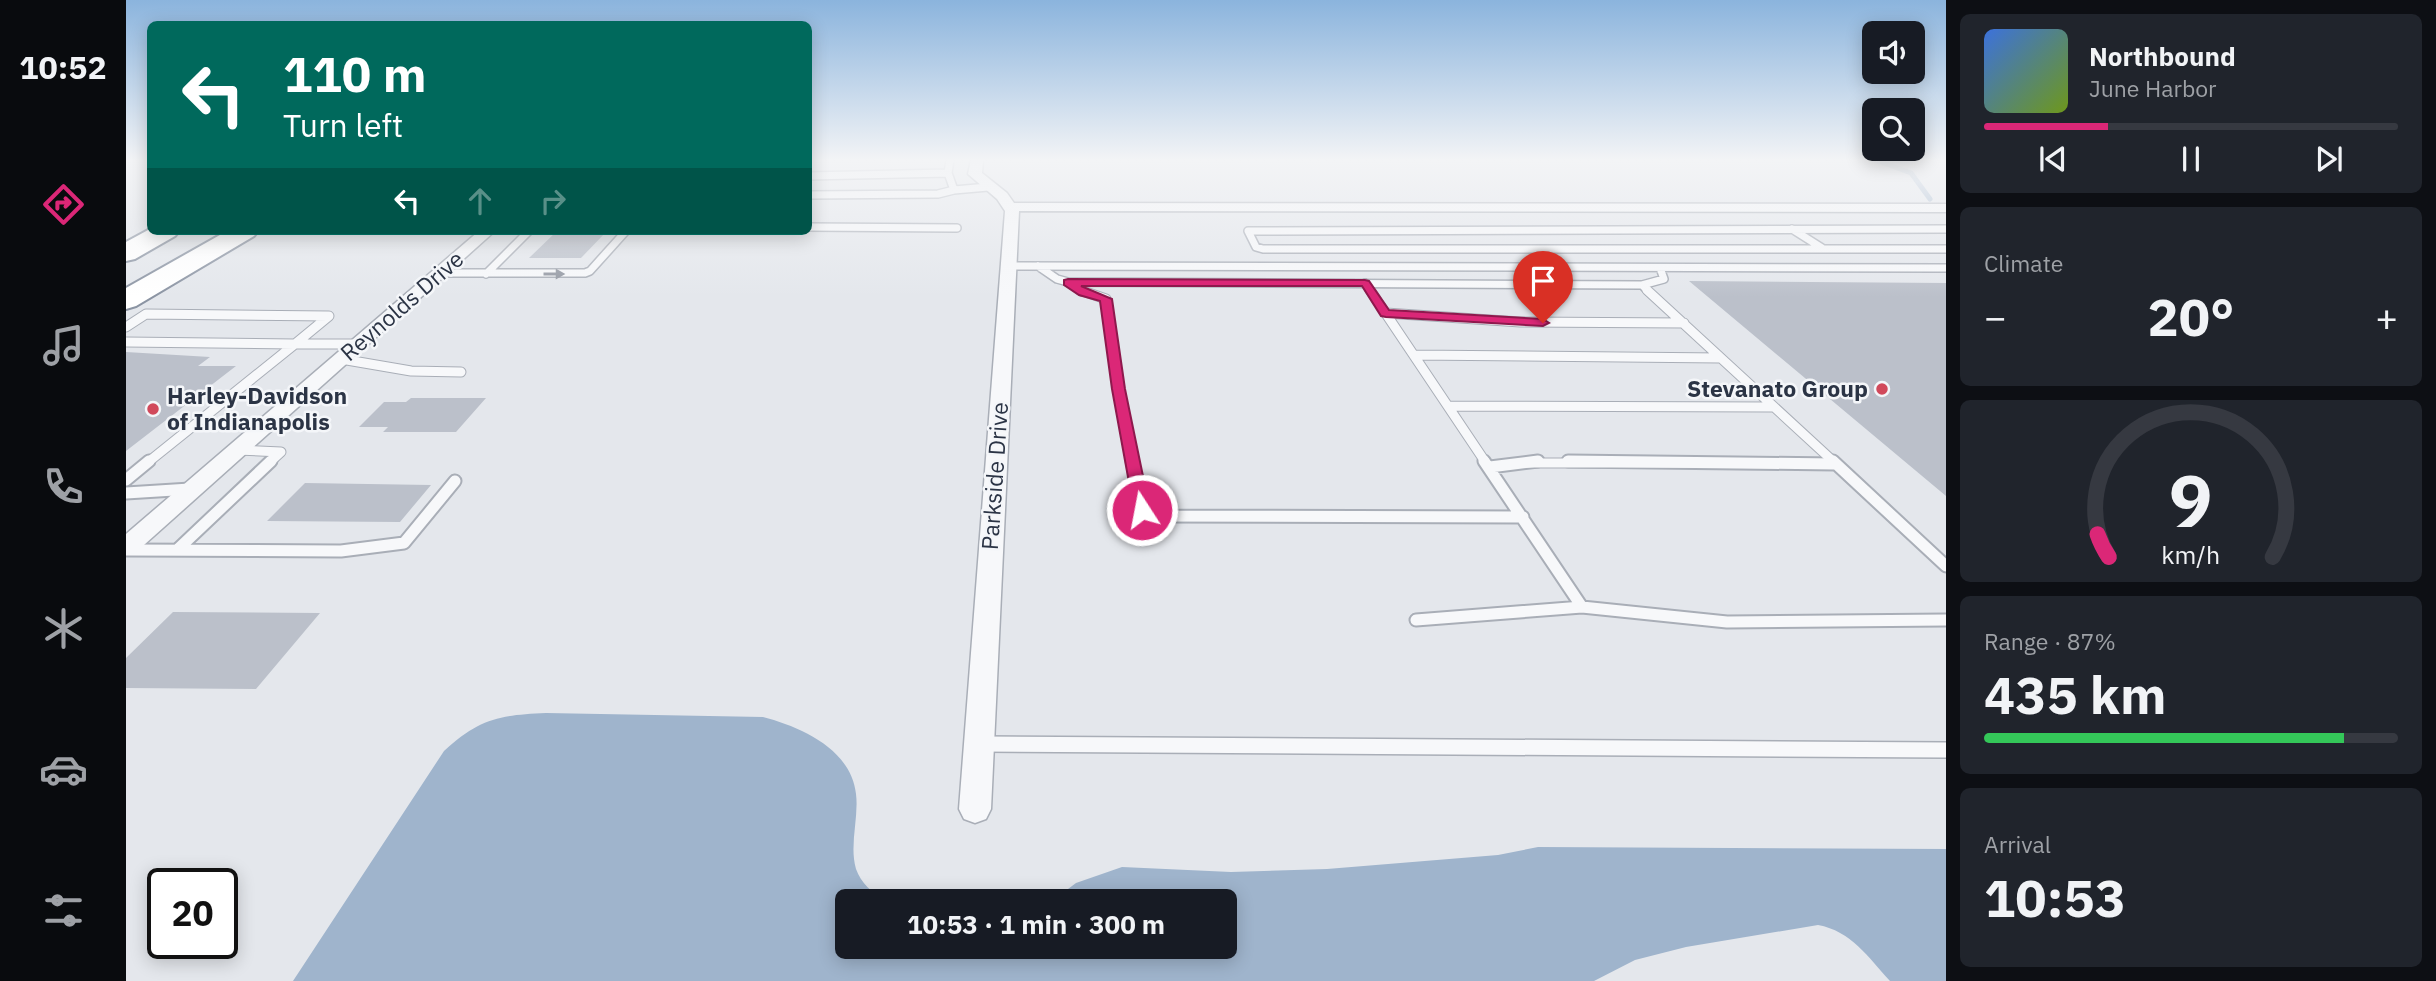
<!DOCTYPE html>
<meta charset="utf-8">
<style>
body{margin:0;font-family:"IBM Plex Sans",sans-serif;background:#20242c;color:#f1f3f6;height:100vh;display:flex;flex-direction:column;font-size:26px;white-space:nowrap}
*{box-sizing:border-box;margin:0}
p{font-size:23px;color:#9ea1a6}
.icon{flex:none;width:38px;height:38px;fill:none;stroke:currentColor;stroke-width:2;stroke-linecap:round;stroke-linejoin:round}
.map{position:relative;flex:1;overflow:hidden}
.drawer{display:flex;flex-direction:column;gap:14px;padding:14px;background:#0d0f14;width:490px}
.drawer>*{flex:none}
.top-card{position:absolute;left:21px;top:21px;width:665px;height:214px;border-radius:10px;box-shadow:0 4px 18px #0003;background:#00695c;color:#fff;overflow:hidden}
.tools{position:absolute;left:1736px;top:21px;display:grid;gap:14px}
.tools a{display:grid;place-items:center;width:63px;height:63px;border-radius:10px;background:#171b24;box-shadow:0 4px 18px #0003;font-size:35px}
.speed{position:absolute;left:21px;top:868px;display:flex;gap:14px;font-size:35px;font-weight:700;text-align:center}
.speed>*{display:grid;place-content:center;width:91px;height:91px;border-radius:50%;background:#171b24;box-shadow:0 4px 18px #0003;line-height:1}
.speed .limit{border:4px solid #111;border-radius:10px;background:#fff;color:#111}
.pin{position:absolute;display:grid;place-items:center;width:60px;height:60px;color:#fff;margin:-72px -30px;border-radius:50% 50% 50% 0;rotate:-45deg;box-shadow:0 0 7px #0007}
.pin .icon{rotate:45deg}
.me{position:absolute;width:77px;margin:-38px;rotate:349deg;stroke-linejoin:round;filter:drop-shadow(0 0 5px #0008)}
.turn{display:flex;align-items:center;gap:24px;height:147px;padding:0 21px;font-size:32px}
.turn .icon{width:91px;height:91px;stroke-width:2.5}
.turn b{display:block;font-size:49px;line-height:60px}
.lanes{display:flex;align-items:center;height:66px;padding:0 21px;background:#0003;justify-content:center;gap:35px;direction:ltr}
.lanes .off{opacity:.35}
.big{font-size:52px;font-weight:700;line-height:1.1}
.drawer .tile{flex:1;display:flex;flex-direction:column;justify-content:center;gap:10px;min-width:0;padding:0 24px;border-radius:10px;background:#20242c}
.drawer .dial{align-items:center;gap:0}
.dial svg{height:182px;overflow:visible;fill:none;stroke:#363941;stroke-width:7;stroke-linecap:round;text-anchor:middle}
.dial text{fill:#f1f3f6;stroke:none}
.song{display:flex;align-items:center;gap:21px}
.cover{width:84px;height:84px;border-radius:10px;background:linear-gradient(135deg,hsl(220 70% 55%),hsl(80 70% 35%))}
.played{height:7px;border-radius:4px;background:linear-gradient(90deg,#db2777 30%,#363941 30%)}
.keys{display:flex;justify-content:space-around;direction:ltr}
.heat{display:flex;justify-content:space-between;align-items:center;font-size:38px;direction:ltr}
.charge{height:10px;border-radius:5px;background:linear-gradient(90deg,#34c759 87%,#363941 0)}
.trip{position:absolute;left:709px;top:889px;width:402px;height:70px;border-radius:10px;background:#171b24;box-shadow:0 4px 18px #0003;font-weight:700;line-height:70px;text-align:center}
main{display:flex;flex:1;min-height:0}
.menu{display:flex;flex-direction:column;width:126px;justify-content:space-around;align-items:center;background:#090b0e;color:#9ea1a6}
.menu .icon{width:49px;height:49px}
.menu .on{color:#db2777}
.menu b{font-size:32px;color:#f1f3f6}
.map>svg:first-child{display:block}
.water{fill:#9fb4cc}
.lines{fill:none;stroke-linecap:round;stroke-linejoin:round}
.stream{stroke:#9fb4cc;stroke-width:5}
.building{fill:#bbc0ca}
.lane-far3-casing{stroke:#a9aeb7;stroke-width:10}
.lane-far2-casing{stroke:#a9aeb7;stroke-width:11}
.lane-far1-casing{stroke:#a9aeb7;stroke-width:15}
.lane-casing{stroke:#a9aeb7;stroke-width:18}
.street-casing{stroke:#a9aeb7;stroke-width:3}
.highway-casing{stroke:#8b94a3;stroke-width:4}
.lane-far3{stroke:#f7f8fa;stroke-width:7}
.lane-far2{stroke:#f7f8fa;stroke-width:9}
.lane-far1{stroke:#f7f8fa;stroke-width:11}
.lane{stroke:#f7f8fa;stroke-width:15}
.street{fill:#f7f8fa;fill-rule:evenodd}
.highway{fill:#fff;fill-rule:evenodd}
.oneway{fill:#9196a0}
.route{fill:#db2777;stroke:#8e194d;stroke-width:2}
.poi-dot{fill:#d1495b;stroke:#f4f6f9;stroke-width:2.5}
.labels{text-anchor:middle;stroke-width:5;stroke-linejoin:round;paint-order:stroke}
.street-label{font-size:23px;fill:#2b3445;stroke:#f4f6f9}
.poi-label{font-size:23px;font-weight:bold;fill:#2b3445;stroke:#f4f6f9;text-anchor:end}
</style>
<main>
<nav class="menu">
<b>10:52</b>
<svg class="icon on" aria-label="directions" viewBox="0 0 24 24"><path d="M12 3l9 9-9 9-9-9zM9 14v-3h6M13 9l2 2-2 2"/></svg>
<svg class="icon" aria-label="music" viewBox="0 0 24 24"><path d="M9 18V5l10-2v13"/><circle cx="6" cy="18" r="3"/><circle cx="16" cy="16" r="3"/></svg>
<svg class="icon" aria-label="phone" viewBox="0 0 24 24"><path d="M5 4h4l2 5-3 2q2 4 5 5l2-3 5 2v4C11 20 4 13 5 4z"/></svg>
<svg class="icon" aria-label="climate" viewBox="0 0 24 24"><path d="M12 3v18M4 7l16 10M4 17L20 7"/></svg>
<svg class="icon" aria-label="car" viewBox="0 0 24 24"><path d="M5 17H2v-5l4-1 3-4h7l3 4 3 1v5h-3M9 17h6M6 11h13"/><circle cx="7" cy="17" r="2"/><circle cx="17" cy="17" r="2"/></svg>
<svg class="icon" aria-label="filters" viewBox="0 0 24 24"><path d="M4 7h16M4 17h16"/><circle cx="9" cy="7" r="2"/><circle cx="15" cy="17" r="2"/></svg>
</nav>
<div class="map">
<svg width="1820" height="981" viewBox="0 0 1820 981">
<rect width="100%" height="100%" fill="#e4e7ec"/>
<path class="water" d="M420,713L637,717C675,727 725,749 730,794C733,818 723,845 730,869C735,883 746,892 758,901H721V947H1099V901H926L950,883L996,867L1105,872L1201,869L1372,855L1412,847L1820,849V981H1764C1742,957 1725,931 1692,925L1560,947L1509,960L1468,981H167L318,751C353,719 373,715 420,713Z"/>
<g class="lines">
<path class="stream" d="M1750,160L1785,173L1804,199"/>
</g>
<path class="building" d="M431,231H481L455,258H403Z
M1563,281L1820,283V496Z
M0,352L84,357L72,366H110L0,451Z
M285,398H360L330,432H257L262,427H233L258,402H280Z
M179,483L305,485L274,522L141,521Z
M47,612L194,613L130,689L0,688V658Z"/>
<g class="lines">
<g class="lane-far3-casing">
<path id="lane-far3" d="M824,160L822,173L828,190L862,187
M682,176L822,173
M682,195L812,194L828,190
M682,227L831,228
M1666,229L1696,248
M1820,229L1122,231L1130,247L1137,249H1820
M883,266L1820,268
M912,266L931,279L942,282L1516,285L1538,279L1534,268
M314,273H459L464,271L500,231
M360,274L403,231
M942,282L956,292
M1239,283L1245,292
M1516,285L1523,292"/>
</g>
<g class="lane-far2-casing">
<path id="lane-far2" d="M954,290L980,299L992,389L1007,463
M1244,290L1360,463
M1521,290L1709,463
M1260,313L1394,322L1558,323
M0,327L20,314L203,316L169,344L0,342
M1288,355L1594,358
M215,359L285,371L335,372
M1322,406L1647,407
M111,450L155,452L143,463
M21,463L169,344H233
M1397,463H1614"/>
</g>
<g class="lane-far1-casing">
<path id="lane-far1" d="M1006,461L1016,510L1026,516L1397,517
M1358,461L1456,607
M1442,461L1709,464
M1707,461L1820,566
M1364,467L1412,461
M0,480L23,461
M0,493L64,489
M0,550L215,551L278,543L329,481
M51,550L145,461
M1290,620L1456,607L1601,622L1820,620"/>
</g>
<g class="lane-casing">
<path id="lane" d="M857,744L1820,750"/>
</g>
<g class="street-casing">
<path id="street" d="M845,160H857L856,173L881,193L888,203L1820,204V212L893,211L865,809L860,819L849,823L838,819L833,809L879,211L871,199L842,174Z
M353,231H369L9,553L0,555V534Z"/>
</g>
<g class="highway-casing">
<path id="highway" d="M24,229L53,231L49,236L9,259L0,261V242Z
M101,231H132L128,236L10,306L0,309V288Z"/>
</g>
<use href="#lane-far3" class="lane-far3"/>
<use href="#lane-far2" class="lane-far2"/>
<use href="#lane-far1" class="lane-far1"/>
<use href="#lane" class="lane"/>
<use href="#street" class="street"/>
<use href="#highway" class="highway"/>
</g>
<defs><path id="oneway-solid" d="M-6-.8H1V-3.2L6.5 0L1 3.2V.8H-6Z" transform="scale(1.75)"/></defs>
<use class="oneway" href="#oneway-solid" transform="translate(428 274)"/>
<linearGradient id="sky" x2="0" y2="1"><stop stop-color="#8bb4dd"/><stop offset="0.54" stop-color="#f3f4f6"/><stop offset="1" stop-color="#f3f4f6" stop-opacity="0"/></linearGradient>
<rect width="1820" height="297" fill="url(#sky)"/>
<path class="route" d="M942,279L1239,280L1243,281L1263,310L1417,319L1423,323L1417,326L1260,317L1255,316L1236,286H955L986,299L999,389L1024,510L1016,516L1008,510L986,389L974,301L953,295L938,285V280Z"/>
<g class="poi-dot">
<circle cx="1756" cy="389" r="7"/>
<circle cx="27" cy="409" r="7"/>
</g>
<g class="labels">
<g class="street-label">
<text transform="translate(276 306) rotate(-41)" y="8">Reynolds Drive</text>
<text transform="translate(869 476) rotate(-86)" y="8">Parkside Drive</text>
</g>
<g class="poi-label">
<text x="1742" y="397">Stevanato Group</text>
<text x="41" y="404" text-anchor="start">Harley-Davidson<tspan x="41" dy="26">of Indianapolis</tspan></text>
</g>
</g>
</svg>
<div class="tools">
<a><svg class="icon" aria-label="sound" viewBox="0 0 24 24"><path d="M4 9h4l5-4v14l-5-4H4zM17 9q2 3 0 6"/></svg></a>
<a><svg class="icon" aria-label="search" viewBox="0 0 24 24"><circle cx="10" cy="10" r="6"/><path d="M15 15l6 6"/></svg></a>
</div>
<div class="speed"><div class="limit">20</div></div>
<div class="pin" style="left:1417px;top:323px;background:#d93025"><svg class="icon" aria-label="arrive" viewBox="0 0 24 24"><path d="M6 21V4h12l-3 4 3 4H6"/></svg></div>
<svg class="me" style="left:1016px;top:510px" viewBox="-20 -20 40 40"><circle r="17" fill="#db2777" stroke="#fff" stroke-width="3"/><path d="M0-11L8 9 0 5-8 9z" fill="#fff"/></svg>
<div class="trip">10:53 · 1 min · 300 m</div>
<div class="top-card">
<div class="turn"><svg class="icon" aria-label="left" viewBox="0 0 24 24"><path d="M17 20v-9H6M10 6l-5 5 5 5"/></svg><div><b>110 m</b>Turn left</div></div>
<div class="lanes"><svg class="icon" aria-label="left" viewBox="0 0 24 24"><path d="M17 20v-9H6M10 6l-5 5 5 5"/></svg><svg class="icon off" aria-label="ahead" viewBox="0 0 24 24"><path d="M12 20V5M6 11l6-6 6 6"/></svg><svg class="icon off" aria-label="right" viewBox="0 0 24 24"><path d="M7 20v-9h11M14 6l5 5-5 5"/></svg></div>
</div>
</div>
<section class="drawer">
<div class="tile">
<div class="song"><i class="cover"></i><div><b>Northbound</b><p>June Harbor</p></div></div>
<div class="played"></div>
<div class="keys"><svg class="icon" aria-label="previous" viewBox="0 0 24 24"><path d="M18 5L8 12l10 7zM5 5v14"/></svg><svg class="icon" aria-label="pause" viewBox="0 0 24 24"><path d="M8 5v14M16 5v14"/></svg><svg class="icon" aria-label="next" viewBox="0 0 24 24"><path d="M6 5l10 7-10 7zM19 5v14"/></svg></div>
</div>
<div class="tile"><p>Climate</p>
<div class="heat"><a>−</a><b class="big">20°</b><a>+</a></div>
</div>
<div class="tile dial"><svg viewBox="0 0 100 80">
<path d="M14 69A42 42 0 1 1 86 69"/>
<path d="M14 69A42 42 0 0 1 9 59" stroke="#db2777"/>
<text x="50" y="56" font-size="32" font-weight="700">9</text>
<text x="50" y="72" font-size="11">km/h</text>
</svg></div>
<div class="tile"><p>Range · 87%</p><b class="big">435 km</b><div class="charge"></div></div>
<div class="tile"><p>Arrival</p><b class="big">10:53</b></div>
</section>
</main>
